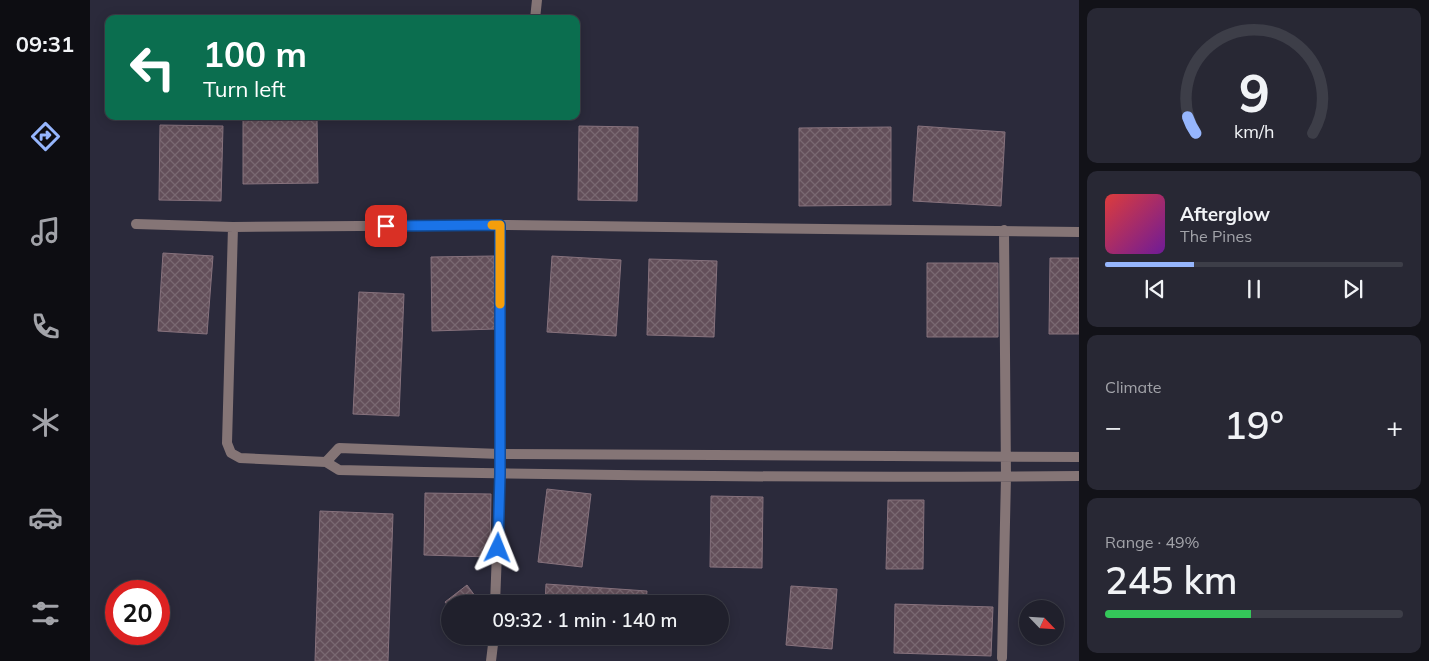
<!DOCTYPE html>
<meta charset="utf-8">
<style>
body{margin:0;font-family:Mulish,sans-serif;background:#282834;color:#f1f3f6;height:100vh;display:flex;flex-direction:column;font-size:19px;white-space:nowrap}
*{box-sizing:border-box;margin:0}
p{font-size:16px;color:#a2a3a9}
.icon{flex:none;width:28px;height:28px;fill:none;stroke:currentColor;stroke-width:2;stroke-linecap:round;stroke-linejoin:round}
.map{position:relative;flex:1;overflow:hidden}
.details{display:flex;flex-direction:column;gap:8px;padding:8px;background:#121218;width:350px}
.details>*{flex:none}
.hud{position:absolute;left:15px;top:15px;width:475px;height:105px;border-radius:10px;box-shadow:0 2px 12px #0003,0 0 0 1px #3d3e48;background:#0b6e4f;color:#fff;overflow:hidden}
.needle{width:32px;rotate:115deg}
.controls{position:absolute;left:929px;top:600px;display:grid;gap:10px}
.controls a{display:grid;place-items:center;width:45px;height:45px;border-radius:50%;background:#20202c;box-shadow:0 2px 12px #0003,0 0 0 1px #3d3e48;font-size:25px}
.speed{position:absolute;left:15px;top:580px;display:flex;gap:10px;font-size:25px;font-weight:700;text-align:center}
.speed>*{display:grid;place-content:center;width:65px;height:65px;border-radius:50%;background:#20202c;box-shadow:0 2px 12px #0003,0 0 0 1px #3d3e48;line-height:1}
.speed .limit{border:8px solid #d22;background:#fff;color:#111}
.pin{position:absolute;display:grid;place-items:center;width:42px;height:42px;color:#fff;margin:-21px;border-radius:10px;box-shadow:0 2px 8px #0006}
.me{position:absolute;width:55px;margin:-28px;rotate:2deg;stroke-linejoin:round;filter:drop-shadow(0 0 4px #0008)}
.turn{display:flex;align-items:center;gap:18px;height:105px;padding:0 15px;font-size:22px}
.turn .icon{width:65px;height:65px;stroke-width:2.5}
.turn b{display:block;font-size:35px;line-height:42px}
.big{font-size:38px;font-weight:600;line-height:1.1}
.details .tile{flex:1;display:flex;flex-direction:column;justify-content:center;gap:8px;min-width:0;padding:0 18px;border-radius:10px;background:#282834}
.details .dial{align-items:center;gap:0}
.dial svg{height:130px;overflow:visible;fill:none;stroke:#3d3e48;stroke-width:7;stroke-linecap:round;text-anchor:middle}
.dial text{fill:#f1f3f6;stroke:none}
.song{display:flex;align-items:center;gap:15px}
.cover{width:60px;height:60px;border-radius:8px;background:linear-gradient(135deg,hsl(0 70% 55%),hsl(280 70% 35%))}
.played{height:5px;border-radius:2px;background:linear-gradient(90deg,#96b6fd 30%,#3d3e48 30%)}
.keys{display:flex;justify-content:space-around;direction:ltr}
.heat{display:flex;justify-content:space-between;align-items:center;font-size:28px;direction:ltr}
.charge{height:8px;border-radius:4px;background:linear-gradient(90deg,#34c759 49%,#3d3e48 0)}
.trip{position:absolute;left:351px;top:595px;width:288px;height:50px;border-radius:25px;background:#20202c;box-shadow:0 2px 12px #0003,0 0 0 1px #3d3e48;font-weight:600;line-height:50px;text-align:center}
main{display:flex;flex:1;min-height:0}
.tabs{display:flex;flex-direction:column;width:90px;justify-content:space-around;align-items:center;background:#0d0d12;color:#a2a3a9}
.tabs .icon{width:35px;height:35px}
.tabs .on{color:#96b6fd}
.tabs b{font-size:22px;color:#f1f3f6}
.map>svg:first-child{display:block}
.building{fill:url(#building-cross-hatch);stroke:#87727d}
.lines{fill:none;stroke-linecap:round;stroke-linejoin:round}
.lane{stroke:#857576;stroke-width:10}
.street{stroke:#857576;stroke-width:10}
.route-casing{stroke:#114b97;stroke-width:12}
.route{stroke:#1a73e8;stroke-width:9}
.slow{stroke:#f59e0b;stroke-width:9}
</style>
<main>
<nav class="tabs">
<b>09:31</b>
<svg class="icon on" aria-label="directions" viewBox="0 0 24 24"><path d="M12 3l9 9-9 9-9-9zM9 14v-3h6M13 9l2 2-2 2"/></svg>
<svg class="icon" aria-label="music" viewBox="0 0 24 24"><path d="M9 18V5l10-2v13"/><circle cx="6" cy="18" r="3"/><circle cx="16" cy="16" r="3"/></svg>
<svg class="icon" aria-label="phone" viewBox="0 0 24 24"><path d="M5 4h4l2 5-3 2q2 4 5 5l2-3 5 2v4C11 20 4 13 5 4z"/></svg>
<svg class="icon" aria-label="climate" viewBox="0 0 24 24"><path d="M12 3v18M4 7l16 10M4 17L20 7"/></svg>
<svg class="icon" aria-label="car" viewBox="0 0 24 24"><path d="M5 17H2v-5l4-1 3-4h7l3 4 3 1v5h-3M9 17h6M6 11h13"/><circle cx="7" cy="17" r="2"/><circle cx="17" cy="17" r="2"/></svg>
<svg class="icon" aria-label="filters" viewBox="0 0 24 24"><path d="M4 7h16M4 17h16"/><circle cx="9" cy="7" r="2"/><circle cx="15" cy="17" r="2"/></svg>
</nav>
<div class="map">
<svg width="989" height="661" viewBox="0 0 989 661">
<defs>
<pattern id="building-cross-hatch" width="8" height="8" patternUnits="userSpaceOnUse" patternTransform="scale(1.25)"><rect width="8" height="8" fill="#634f5a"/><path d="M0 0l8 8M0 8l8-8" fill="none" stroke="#796871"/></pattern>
</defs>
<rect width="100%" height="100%" fill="#2b2a3b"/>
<path class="building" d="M227,119L228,183L153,184V120Z
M70,125L133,126L131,201L69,200Z
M489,126L548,127L547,201L488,200Z
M828,126L915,132L911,206L823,201Z
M801,127V205L709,206V128Z
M73,253L123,256L117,334L68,331Z
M404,256L405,329L342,331L341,257Z
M462,256L531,260L526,336L457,332Z
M960,258H989V334H959Z
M559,259L627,261L624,337L557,335Z
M837,263H908V337H837Z
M269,292L314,294L309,416L263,414Z
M457,489L501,494L492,567L448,562Z
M335,493L401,494L400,557L334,555Z
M621,496L673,497L672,568L620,567Z
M798,500H834L833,569H796Z
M230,511L303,514L298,661H225Z
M456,584L557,591L556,604H455Z
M377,585L391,604H360V608L355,602Z
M701,586L747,589L742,649L696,645Z
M805,604L903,607L901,656L804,653Z"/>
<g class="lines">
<path class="lane" d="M46,224L143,227L410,225L989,232
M143,227L137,443L141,453L150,458L236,462L249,470C495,476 742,478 989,476
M236,462L249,448L410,454L989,457
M405,604L410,474
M912,658L916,477L914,230
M401,661L404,636"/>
<path class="street" d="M445,19L447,0
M410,474V225"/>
</g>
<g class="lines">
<g class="route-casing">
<path id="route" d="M296,226L410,225V474L408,548"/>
</g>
<use href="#route" class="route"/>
<path class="slow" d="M402,225H410V304"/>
</g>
</svg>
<div class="controls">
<a><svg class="needle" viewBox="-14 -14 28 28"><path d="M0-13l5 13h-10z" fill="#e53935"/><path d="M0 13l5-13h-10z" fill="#a2a3a9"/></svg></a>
</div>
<div class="speed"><div class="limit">20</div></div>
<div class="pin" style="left:296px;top:226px;background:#d93025"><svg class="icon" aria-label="arrive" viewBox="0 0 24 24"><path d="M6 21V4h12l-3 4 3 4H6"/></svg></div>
<svg class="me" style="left:408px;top:548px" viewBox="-20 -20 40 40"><path d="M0-17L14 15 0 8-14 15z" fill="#1a73e8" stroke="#fff" stroke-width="4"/></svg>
<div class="trip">09:32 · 1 min · 140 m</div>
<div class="hud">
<div class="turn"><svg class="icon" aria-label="left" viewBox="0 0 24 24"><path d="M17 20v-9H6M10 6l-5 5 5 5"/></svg><div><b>100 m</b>Turn left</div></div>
</div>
</div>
<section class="details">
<div class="tile dial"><svg viewBox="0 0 100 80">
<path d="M14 69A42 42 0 1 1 86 69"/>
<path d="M14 69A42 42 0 0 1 9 59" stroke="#96b6fd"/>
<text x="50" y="56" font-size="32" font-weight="700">9</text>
<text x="50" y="72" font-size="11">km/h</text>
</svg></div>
<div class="tile">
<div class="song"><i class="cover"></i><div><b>Afterglow</b><p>The Pines</p></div></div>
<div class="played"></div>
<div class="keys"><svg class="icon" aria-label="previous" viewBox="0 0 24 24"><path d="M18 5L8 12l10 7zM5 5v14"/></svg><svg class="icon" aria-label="pause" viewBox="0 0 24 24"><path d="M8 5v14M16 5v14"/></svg><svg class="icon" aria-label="next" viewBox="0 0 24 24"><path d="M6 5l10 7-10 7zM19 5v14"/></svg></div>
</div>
<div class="tile"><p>Climate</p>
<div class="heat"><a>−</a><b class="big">19°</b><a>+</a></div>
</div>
<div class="tile"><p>Range · 49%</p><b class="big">245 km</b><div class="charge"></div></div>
</section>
</main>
